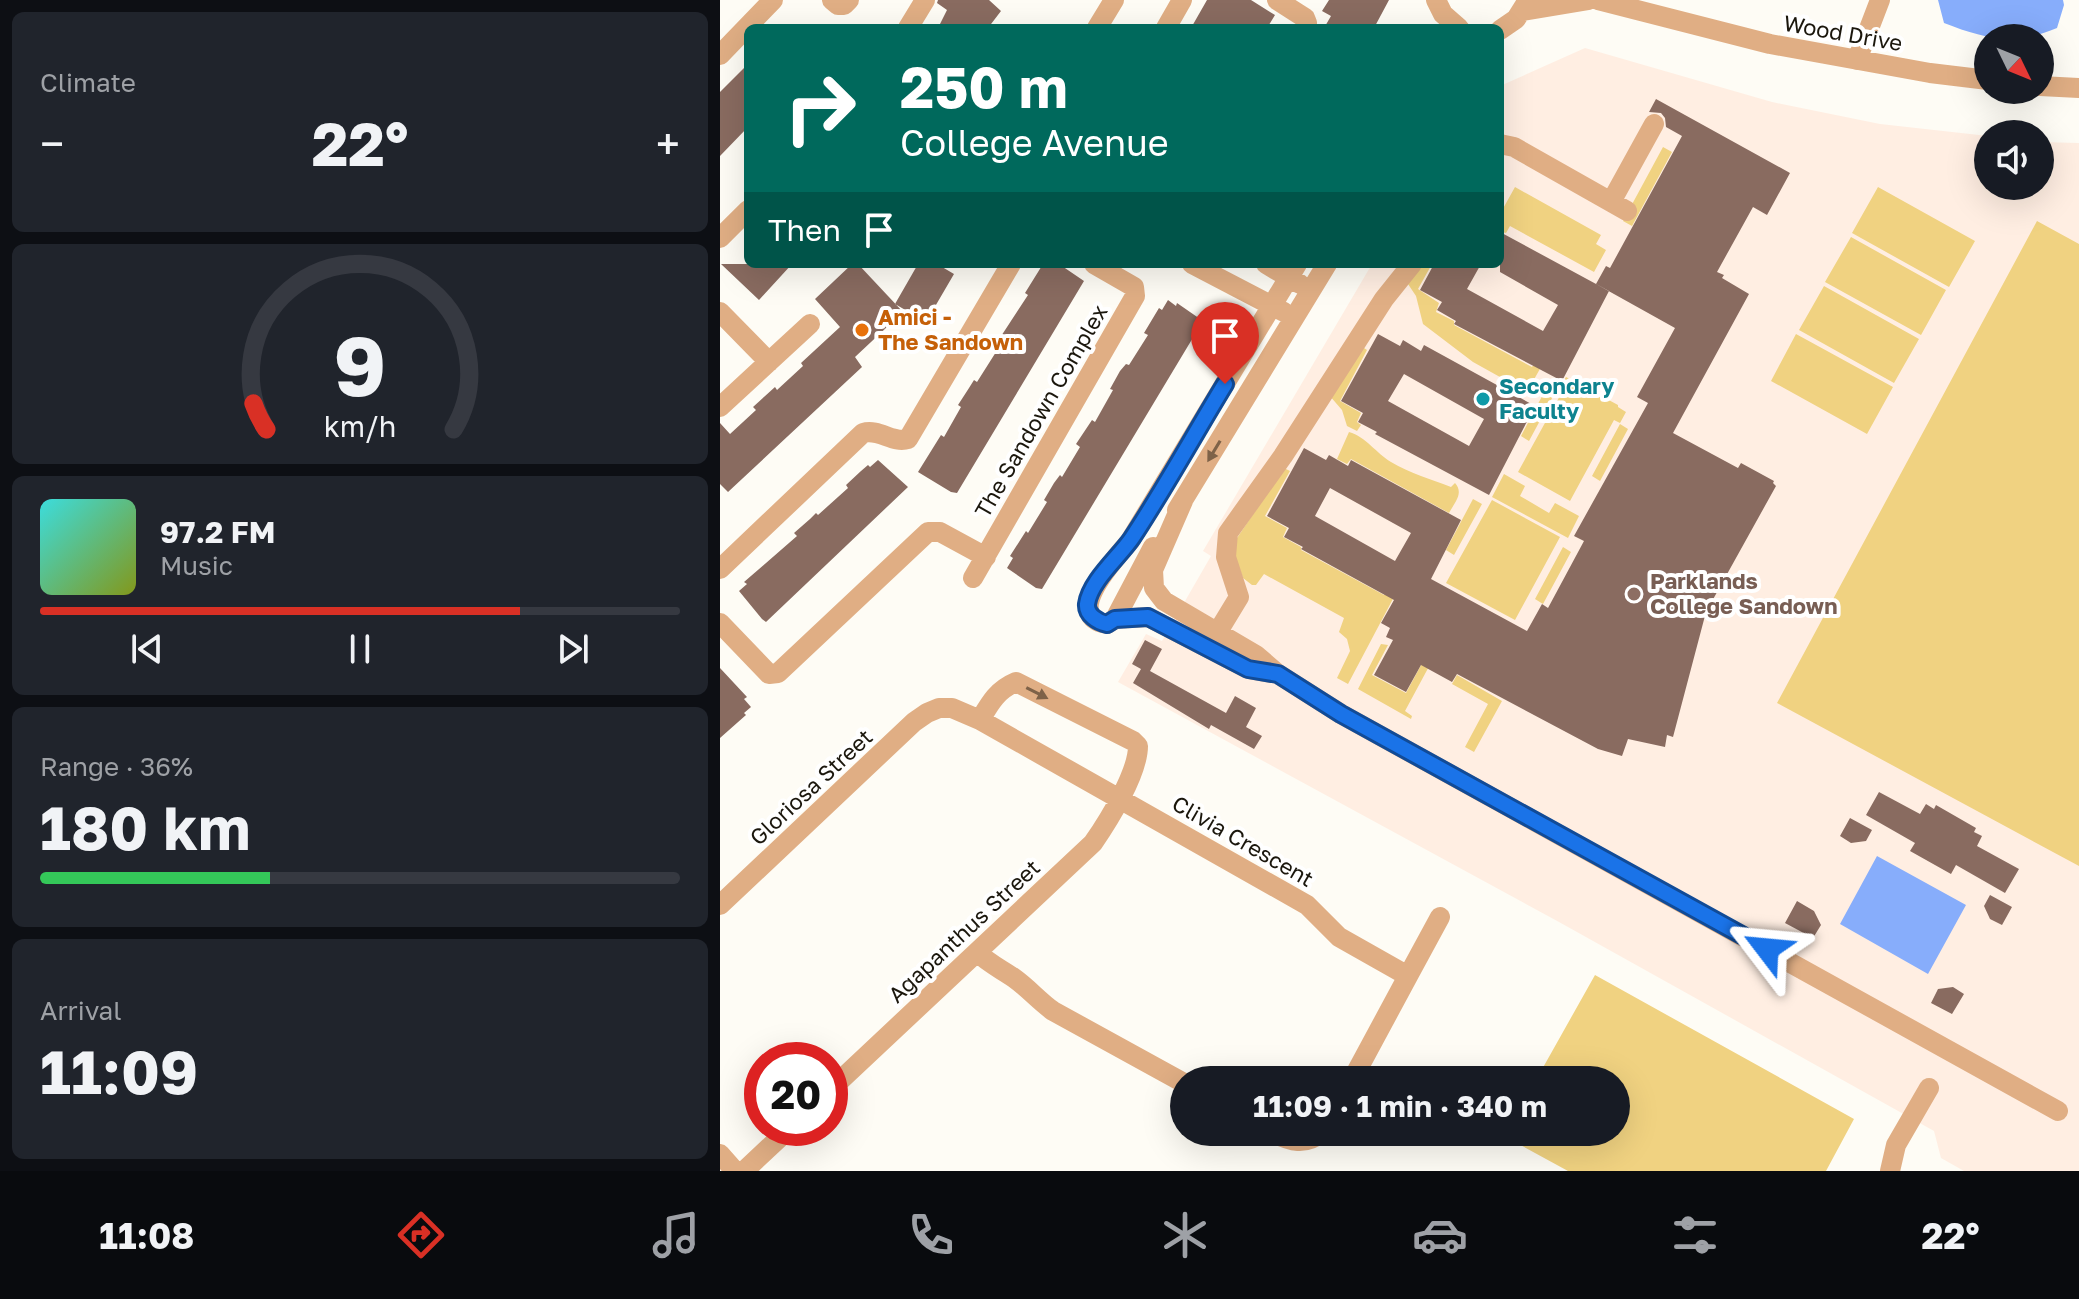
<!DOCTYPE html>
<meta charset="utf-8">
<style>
body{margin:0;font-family:"Golos Text",sans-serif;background:#20242c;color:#f1f3f6;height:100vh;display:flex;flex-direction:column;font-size:30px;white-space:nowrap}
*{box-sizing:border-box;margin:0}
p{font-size:26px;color:#9ea1a6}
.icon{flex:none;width:44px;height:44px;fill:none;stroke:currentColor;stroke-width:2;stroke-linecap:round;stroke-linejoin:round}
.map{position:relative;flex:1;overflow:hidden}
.side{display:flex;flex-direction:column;gap:12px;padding:12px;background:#0d0f14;width:720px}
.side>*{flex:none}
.guide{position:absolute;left:24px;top:24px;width:760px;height:244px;border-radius:12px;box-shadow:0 8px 32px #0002;background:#00695c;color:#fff;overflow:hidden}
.needle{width:52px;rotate:133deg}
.tools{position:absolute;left:1254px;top:24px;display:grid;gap:16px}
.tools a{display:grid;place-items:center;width:80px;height:80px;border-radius:50%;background:#171b24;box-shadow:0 8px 32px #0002;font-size:40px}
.speed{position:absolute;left:24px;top:1042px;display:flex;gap:16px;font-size:40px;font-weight:700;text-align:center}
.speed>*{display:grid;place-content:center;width:104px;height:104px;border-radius:50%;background:#171b24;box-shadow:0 8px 32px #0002;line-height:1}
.speed .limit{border:12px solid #d22;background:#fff;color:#111}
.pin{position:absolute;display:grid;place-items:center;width:68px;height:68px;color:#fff;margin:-82px -34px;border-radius:50% 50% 50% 0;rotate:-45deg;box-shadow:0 0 8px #0007}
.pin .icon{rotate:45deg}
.me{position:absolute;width:88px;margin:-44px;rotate:299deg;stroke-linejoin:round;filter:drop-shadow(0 0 6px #0008)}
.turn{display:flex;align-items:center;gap:28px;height:168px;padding:0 24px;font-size:36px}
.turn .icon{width:104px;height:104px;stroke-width:2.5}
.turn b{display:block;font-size:56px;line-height:68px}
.then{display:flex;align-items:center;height:76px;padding:0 24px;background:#0003;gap:16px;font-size:30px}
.big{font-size:60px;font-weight:700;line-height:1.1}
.side .widget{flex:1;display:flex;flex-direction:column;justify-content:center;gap:12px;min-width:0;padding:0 28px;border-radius:12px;background:#20242c}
.side .dial{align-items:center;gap:0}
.dial svg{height:208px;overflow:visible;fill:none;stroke:#363941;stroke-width:7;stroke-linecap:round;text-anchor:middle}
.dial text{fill:#f1f3f6;stroke:none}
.song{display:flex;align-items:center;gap:24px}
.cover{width:96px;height:96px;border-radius:12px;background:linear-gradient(135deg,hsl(180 70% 55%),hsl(70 70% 35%))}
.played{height:8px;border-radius:4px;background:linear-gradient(90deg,#d93025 75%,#363941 75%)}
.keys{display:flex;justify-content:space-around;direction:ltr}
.heat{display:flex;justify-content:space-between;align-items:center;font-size:44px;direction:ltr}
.charge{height:12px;border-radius:6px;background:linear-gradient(90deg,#34c759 36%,#363941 0)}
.trip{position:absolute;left:450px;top:1066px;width:460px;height:80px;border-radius:40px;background:#171b24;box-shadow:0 8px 32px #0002;font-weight:700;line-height:80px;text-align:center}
.tabs{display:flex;height:128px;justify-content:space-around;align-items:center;background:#090b0e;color:#9ea1a6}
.tabs .icon{width:56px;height:56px}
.tabs .on{color:#d93025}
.tabs b{font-size:36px;color:#f1f3f6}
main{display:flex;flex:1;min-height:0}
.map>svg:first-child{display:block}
.education{fill:#ffeee2}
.green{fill:#f0d281}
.water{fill:#87adfb}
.building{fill:#896b60;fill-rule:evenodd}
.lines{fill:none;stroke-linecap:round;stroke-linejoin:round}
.minor{stroke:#e0ae84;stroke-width:20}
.oneway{fill:#7e6248}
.route-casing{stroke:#114b97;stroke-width:20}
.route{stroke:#1a73e8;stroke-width:14}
.food-dot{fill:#e8710a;stroke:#fff;stroke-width:3}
.culture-dot{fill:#0f9aa8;stroke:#fff;stroke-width:3}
.education-dot{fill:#8d6e63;stroke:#fff;stroke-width:3}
.labels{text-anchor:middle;stroke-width:8;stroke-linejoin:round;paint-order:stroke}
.street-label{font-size:22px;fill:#1b170d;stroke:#fff}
.food-label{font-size:22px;font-weight:bold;fill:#c56008;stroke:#fff;text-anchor:start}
.culture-label{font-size:22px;font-weight:bold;fill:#0d838f;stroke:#fff;text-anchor:start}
.education-label{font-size:22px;font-weight:bold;fill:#785e54;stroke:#fff;text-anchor:start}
</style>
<main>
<section class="side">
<div class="widget"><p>Climate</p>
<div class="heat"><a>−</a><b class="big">22°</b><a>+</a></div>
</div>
<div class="widget dial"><svg viewBox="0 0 100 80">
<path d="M14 69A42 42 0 1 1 86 69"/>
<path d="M14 69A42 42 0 0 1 9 59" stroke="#d93025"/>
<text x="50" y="56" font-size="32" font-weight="700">9</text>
<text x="50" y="72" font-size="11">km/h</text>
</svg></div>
<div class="widget">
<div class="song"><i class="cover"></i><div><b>97.2 FM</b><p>Music</p></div></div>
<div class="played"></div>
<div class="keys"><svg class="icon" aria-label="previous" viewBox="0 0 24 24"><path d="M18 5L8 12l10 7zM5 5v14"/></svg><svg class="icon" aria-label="pause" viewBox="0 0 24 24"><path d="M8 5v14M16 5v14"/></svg><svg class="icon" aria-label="next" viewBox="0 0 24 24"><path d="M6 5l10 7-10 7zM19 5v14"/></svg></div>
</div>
<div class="widget"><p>Range · 36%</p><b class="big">180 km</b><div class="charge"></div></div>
<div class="widget"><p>Arrival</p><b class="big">11:09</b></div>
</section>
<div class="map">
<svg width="1359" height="1171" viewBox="0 0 1359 1171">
<rect width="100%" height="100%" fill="#fefcf5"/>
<path class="education" d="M865,48L1052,102L1160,124L1268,136V186H1320V142L1359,143V1171H1244L1221,1158L1214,1131L839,922L398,682L426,634L442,641L491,556L483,551L652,264H780V86Z"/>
<path class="green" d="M943,147L952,152L912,226L903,221Z
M795,187L881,235L876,244L886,250L874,272L790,226L786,233L782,232L780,236V214Z
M1158,187L1255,241L1229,287L1132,233Z
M1317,221L1359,244V866L1057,703Z
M1131,237L1226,290L1201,335L1105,282Z
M700,264H712L698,289L719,303L716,312L734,321V325L812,367L815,363L821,367L807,392L753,362L703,324L696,296L686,281Z
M1104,286L1199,339L1174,383L1079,330Z
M1076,334L1173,387L1147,434L1051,381Z
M641,346L647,350L620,401L641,413L637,422L641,425L637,431L627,426L622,410L609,395Z
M846,377L898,405V407L906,412L900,423L894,420L850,501L798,472L842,392L837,389L809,441L801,436L828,385L834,388L839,380L843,382Z
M900,424L908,429L880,481L872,476Z
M629,432C646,437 656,453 671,462C690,473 710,479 731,487L735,483C744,493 735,502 729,513L631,459L627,464L617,459Z
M564,468L570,471L545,516L567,528L563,537L581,547V550L664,595L667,591L675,595L628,684L617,678L630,651L627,639L619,632L624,618L544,574L536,585H532L523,578L511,547Z
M784,474L805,486L800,496L829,513L835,503L859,516L848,538L772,497Z
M753,499L762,504L734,555L726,550Z
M772,500L840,537L795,620L726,583Z
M843,547L851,552L823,604L815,599Z
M661,644L668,645L652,675L686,693L706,656L713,659L685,711L692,716L691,719L638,689Z
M737,675L782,701L754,752L745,747L768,704L732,684Z
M875,975L1134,1119L1106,1171H848L784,1136L786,1132H896V1080H816Z"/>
<path class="water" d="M1218,0H1343L1344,5L1337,28C1295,46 1265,39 1224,23Z
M1157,856L1246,905L1208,974L1120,924Z"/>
<path class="building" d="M218,0H269L281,11L268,28H218L227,10L217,3Z
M487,0H531L555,15L547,28H471Z
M609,0H669L654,28H604L611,16L602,11Z
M28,64V127L0,156V92Z
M936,99L1070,173L1047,215L1033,207L997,272L1004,275L1002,278L1029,294L953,433L1018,468L1021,463L1054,481L1053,483L1056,486L986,612L953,737L947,735L945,747L908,739L902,756L878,749L737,674L732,682L701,665L686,692L654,675L673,640L666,637L670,628L661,623L674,600L581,549L583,547L564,537L569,528L547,516L584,448L606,460L609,455L628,466L631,460L741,520L711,579L807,631L822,604L828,608L864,541L854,536L928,403L917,397L955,328L876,284L886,266L890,268L962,136L946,127L945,118L941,113L929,112ZM610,488L691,533L675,561L595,516Z
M780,232L889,291L842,381L734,324L736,321L717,310L722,302L700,290L714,264H761L747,289L823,331L838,305L780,272Z
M1,264H72L39,300Z
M132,264H138L183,312L135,357L142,367L8,492L0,484V423L10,434L36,410L33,407L55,387L57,390L83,366L81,363L120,327L95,299Z
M198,264H217L234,274L206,322L175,304Z
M323,264H339L364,281L237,493L231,492L198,472L221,435L224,437L241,407L238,405L249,388L254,380L257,382L276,352L272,350L308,295L305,293Z
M448,300L456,306L457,303L483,321L322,589L316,588L287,568L293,558L290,556L306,531L308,533L327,502L324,500L334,483L340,475L342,477L360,447L356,444L372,420L375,422L393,390L390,389L400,371L406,364L409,365L428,335L424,333L439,308L442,310Z
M658,334L680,346L683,340L701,351L704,345L815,406L769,495L655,434L657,432L638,422L643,413L621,401ZM684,374L764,419L749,446L668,401Z
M158,460L188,487L46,622L42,619L19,591L27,584L24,582L77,536L74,533L90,519L96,513L98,515L128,488L126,485L141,471L148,465L150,467Z
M425,640L442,649L430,671L506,713L515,696L536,708L526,727L542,736L534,749L491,725L489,729L413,683L421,669L412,664Z
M0,668L27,697L24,699L31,707L24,713L26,715L0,738Z
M1159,792L1200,814L1206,804L1214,809L1216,805L1256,828L1254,832L1262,836L1257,846L1299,869L1285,893L1236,865L1231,874L1190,851L1195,843L1146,815Z
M1130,818L1152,830L1146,841L1131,843L1120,836Z
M1270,895L1292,907L1282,925L1270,919L1264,906Z
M1077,901L1094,911L1101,925L1093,938L1065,923Z
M1233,987L1244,994L1232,1014L1211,1003L1218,989Z"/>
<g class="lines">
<path class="minor" d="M112,0L118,5H124L129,0
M557,0L585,18L587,23L584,28
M716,0L723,14L739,28
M878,0L1050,44L1210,73L1268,80
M803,11L869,0
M188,28L205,0
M377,28L394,0
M446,28L462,0
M780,30L796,19L808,0
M0,55L53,0
M1137,60L1160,0
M1320,86L1359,88
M780,144L794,147L907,211
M891,202L934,124
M0,238L28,210
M472,264L564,312
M546,264L580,284
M0,312L49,362
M0,407L90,324
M463,501L433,570L434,588L444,601L536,655L558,674L621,714L1338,1111
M457,510L607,264
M433,547L395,619L387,624C340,616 397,557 410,541L577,264
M0,569L143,433C159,428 173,444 188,439L291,264
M253,578L415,296L414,287L374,264
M395,619L428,617L528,669L558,674
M0,623L49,674L58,673L208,532H220L266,557
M488,648L519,597L506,557L508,533L563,456L664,299L692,264
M0,905L194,722L207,713L219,708H232L260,720L587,905L619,937L688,976L632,1080
M257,952C268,963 281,969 294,978C308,988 319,1001 333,1011L464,1083
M688,976L720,917
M110,1090L373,843C389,820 418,773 418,746L413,741L296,682C277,690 270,703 260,720
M552,1132C570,1142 586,1146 602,1132
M0,1154L15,1171
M24,1171L70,1128
M1170,1171L1176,1145L1209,1088"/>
</g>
<defs><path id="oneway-solid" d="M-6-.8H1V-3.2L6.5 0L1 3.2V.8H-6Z" transform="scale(2)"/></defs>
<g class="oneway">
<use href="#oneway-solid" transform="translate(494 451) rotate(121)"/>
<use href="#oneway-solid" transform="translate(317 693) rotate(27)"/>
</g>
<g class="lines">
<g class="route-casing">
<path id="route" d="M505,384C474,435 445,488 412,538C400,556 370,581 367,604C366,615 378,622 387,624L395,619L428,617L528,669L558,674L621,714L1047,949"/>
</g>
<use href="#route" class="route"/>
</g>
<circle class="food-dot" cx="142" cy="330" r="8"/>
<circle class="culture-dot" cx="763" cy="399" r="8"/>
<circle class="education-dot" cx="914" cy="594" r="8"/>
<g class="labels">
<g class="street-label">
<text transform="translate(1123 33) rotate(10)" y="8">Wood Drive</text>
<text transform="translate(321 411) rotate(-60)" y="8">The Sandown Complex</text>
<text transform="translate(91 787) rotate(-43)" y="8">Gloriosa Street</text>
<text transform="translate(523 841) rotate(30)" y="8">Clivia Crescent</text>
<text transform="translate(244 931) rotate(-43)" y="8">Agapanthus Street</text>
</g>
<g class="food-label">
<text x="158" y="325">Amici -<tspan x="158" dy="25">The Sandown</tspan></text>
</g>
<g class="culture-label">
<text x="779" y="394">Secondary<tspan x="779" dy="25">Faculty</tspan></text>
</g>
<g class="education-label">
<text x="930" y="589">Parklands<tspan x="930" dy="25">College Sandown</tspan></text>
</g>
</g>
</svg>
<div class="tools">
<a><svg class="needle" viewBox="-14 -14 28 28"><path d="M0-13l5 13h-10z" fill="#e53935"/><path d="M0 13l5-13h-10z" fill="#9ea1a6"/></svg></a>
<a><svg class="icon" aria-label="sound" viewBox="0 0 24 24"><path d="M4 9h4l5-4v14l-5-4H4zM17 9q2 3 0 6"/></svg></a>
</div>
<div class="speed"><div class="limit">20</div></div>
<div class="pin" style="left:505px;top:384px;background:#d93025"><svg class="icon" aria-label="arrive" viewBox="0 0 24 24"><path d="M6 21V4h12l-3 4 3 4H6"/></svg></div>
<svg class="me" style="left:1047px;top:949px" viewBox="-20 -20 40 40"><path d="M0-17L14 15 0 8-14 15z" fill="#1a73e8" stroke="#fff" stroke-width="4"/></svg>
<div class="trip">11:09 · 1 min · 340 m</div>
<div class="guide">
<div class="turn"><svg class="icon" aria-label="right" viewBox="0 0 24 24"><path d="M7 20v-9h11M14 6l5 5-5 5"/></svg><div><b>250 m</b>College Avenue</div></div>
<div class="then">Then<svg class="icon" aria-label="arrive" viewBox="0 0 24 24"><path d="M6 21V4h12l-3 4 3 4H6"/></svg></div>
</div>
</div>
</main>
<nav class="tabs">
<b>11:08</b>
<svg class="icon on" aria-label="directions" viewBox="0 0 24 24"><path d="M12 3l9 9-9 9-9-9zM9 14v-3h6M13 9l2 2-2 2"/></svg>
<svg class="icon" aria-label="music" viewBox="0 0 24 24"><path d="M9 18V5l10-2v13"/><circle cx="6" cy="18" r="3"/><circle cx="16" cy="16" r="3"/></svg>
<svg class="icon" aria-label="phone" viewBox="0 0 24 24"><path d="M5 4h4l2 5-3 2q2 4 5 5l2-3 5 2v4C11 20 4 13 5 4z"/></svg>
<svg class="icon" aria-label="climate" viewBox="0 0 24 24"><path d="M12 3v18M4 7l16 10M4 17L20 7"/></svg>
<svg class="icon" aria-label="car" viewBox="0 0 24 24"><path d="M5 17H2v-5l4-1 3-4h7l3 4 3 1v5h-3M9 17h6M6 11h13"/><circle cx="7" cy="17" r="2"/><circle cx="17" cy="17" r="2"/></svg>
<svg class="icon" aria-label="filters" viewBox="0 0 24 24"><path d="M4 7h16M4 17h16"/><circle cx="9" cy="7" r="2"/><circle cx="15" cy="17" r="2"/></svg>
<b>22°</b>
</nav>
